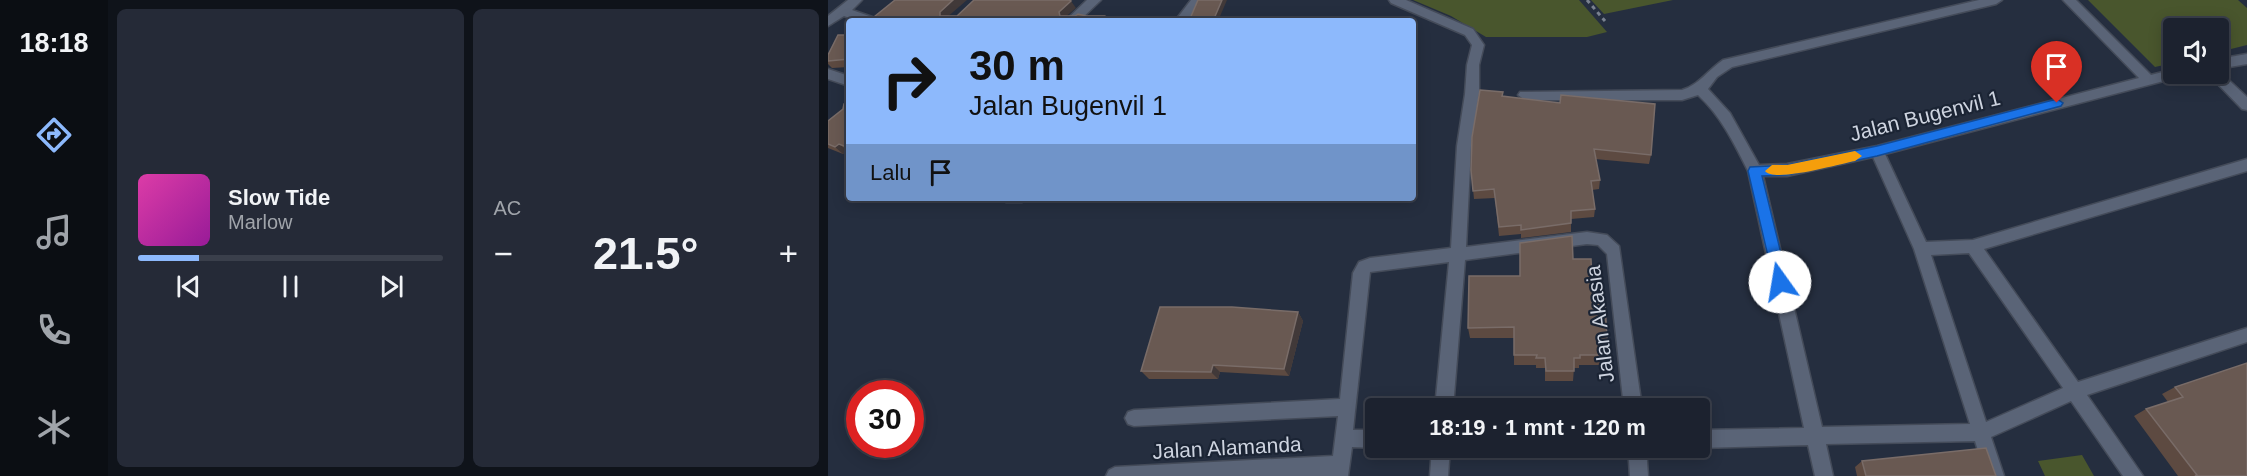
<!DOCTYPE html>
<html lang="id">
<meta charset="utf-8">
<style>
body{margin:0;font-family:Helvetica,sans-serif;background:#252a37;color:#f1f3f6;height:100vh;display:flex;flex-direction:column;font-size:22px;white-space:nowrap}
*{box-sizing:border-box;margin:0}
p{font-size:20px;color:#a0a4aa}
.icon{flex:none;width:33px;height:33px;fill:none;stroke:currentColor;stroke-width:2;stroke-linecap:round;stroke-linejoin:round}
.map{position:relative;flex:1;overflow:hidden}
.details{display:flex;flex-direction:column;gap:9px;padding:9px;background:#0f131a;width:720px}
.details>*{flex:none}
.banner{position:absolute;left:18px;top:18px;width:570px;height:183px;border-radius:6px;box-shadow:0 3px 15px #0003,0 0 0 2px #3a3f4b;background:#8db9fc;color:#111;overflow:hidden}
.buttons{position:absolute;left:1335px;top:18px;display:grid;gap:12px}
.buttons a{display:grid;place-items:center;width:66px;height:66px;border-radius:6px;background:#1c222f;box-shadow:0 3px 15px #0003,0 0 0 2px #3a3f4b;font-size:30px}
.speed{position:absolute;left:18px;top:380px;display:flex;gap:12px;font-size:30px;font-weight:700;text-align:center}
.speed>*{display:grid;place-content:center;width:78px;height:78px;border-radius:50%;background:#1c222f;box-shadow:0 3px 15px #0003,0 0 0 2px #3a3f4b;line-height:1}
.speed .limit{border:9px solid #d22;background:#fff;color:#111}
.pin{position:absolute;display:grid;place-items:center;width:51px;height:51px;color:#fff;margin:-62px -26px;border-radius:50% 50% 50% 0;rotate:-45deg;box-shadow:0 0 6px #0007}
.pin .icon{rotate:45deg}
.me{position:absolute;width:66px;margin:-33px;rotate:347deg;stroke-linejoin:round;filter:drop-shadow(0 0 4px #0008)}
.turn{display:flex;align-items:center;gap:21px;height:126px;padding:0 24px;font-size:27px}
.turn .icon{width:78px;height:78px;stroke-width:2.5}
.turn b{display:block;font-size:42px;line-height:51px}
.then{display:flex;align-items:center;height:57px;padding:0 24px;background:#0003;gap:12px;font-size:22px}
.big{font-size:45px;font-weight:600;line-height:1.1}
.details .widget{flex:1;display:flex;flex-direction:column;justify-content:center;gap:9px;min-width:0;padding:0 21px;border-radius:9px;background:#252a37}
.song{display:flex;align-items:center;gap:18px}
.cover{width:72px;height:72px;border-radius:9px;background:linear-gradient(135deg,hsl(320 70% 55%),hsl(300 70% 35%))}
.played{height:6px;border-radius:3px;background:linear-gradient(90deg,#8db9fc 20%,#3a3f4b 20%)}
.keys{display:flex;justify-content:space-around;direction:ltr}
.heat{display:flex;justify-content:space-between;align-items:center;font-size:33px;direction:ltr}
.details .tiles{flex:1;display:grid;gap:9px;grid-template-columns:repeat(2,1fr)}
.trip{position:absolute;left:537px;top:398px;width:345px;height:60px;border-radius:6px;background:#1c222f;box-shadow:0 3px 15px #0003,0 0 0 2px #3a3f4b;font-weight:600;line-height:60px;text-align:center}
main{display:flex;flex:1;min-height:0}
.tabs{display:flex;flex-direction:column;width:108px;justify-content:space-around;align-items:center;background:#0b0e13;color:#a0a4aa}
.tabs .icon{width:42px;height:42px}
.tabs .on{color:#8db9fc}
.tabs b{font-size:27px;color:#f1f3f6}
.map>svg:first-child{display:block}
.green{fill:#49562d}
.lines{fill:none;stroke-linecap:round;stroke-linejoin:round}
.minor-casing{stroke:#444b59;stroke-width:3}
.path{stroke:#79818f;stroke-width:3;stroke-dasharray:4 4;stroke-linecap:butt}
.minor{fill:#5a6477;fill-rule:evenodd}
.wall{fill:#5d4a41}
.shaded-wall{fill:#413939}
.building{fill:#695952;stroke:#796c68;stroke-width:1.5}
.route{fill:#1a73e8;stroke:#114b97;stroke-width:1.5}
.slow{fill:#f59e0b}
.labels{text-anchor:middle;stroke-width:4.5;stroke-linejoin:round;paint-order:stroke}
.street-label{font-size:21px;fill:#ced4e0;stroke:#1b2434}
</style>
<main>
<nav class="tabs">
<b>18:18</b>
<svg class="icon on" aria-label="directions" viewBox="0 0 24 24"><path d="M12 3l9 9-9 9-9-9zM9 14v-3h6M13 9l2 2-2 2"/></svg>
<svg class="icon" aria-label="music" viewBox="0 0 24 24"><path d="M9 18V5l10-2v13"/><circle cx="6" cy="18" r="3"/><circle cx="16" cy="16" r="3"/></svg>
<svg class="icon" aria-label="phone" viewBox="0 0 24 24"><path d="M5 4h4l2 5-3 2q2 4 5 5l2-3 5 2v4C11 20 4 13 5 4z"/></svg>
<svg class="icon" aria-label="climate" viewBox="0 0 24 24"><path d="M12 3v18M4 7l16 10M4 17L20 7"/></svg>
</nav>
<section class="details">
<div class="tiles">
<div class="widget">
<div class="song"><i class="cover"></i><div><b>Slow Tide</b><p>Marlow</p></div></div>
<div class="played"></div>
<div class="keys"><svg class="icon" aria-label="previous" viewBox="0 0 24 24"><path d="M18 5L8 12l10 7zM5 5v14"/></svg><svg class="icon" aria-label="pause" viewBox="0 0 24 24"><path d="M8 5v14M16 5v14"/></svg><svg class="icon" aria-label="next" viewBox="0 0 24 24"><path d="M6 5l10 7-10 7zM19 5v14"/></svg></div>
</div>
<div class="widget"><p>AC</p>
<div class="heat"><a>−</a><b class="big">21.5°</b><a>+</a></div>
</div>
</div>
</section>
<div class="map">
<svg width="1419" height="476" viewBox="0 0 1419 476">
<rect width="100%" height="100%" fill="#252e3f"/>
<path class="green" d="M585,0H751L779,32L759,37H658L623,16Z
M763,0H845L776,14Z
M1260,0H1410L1419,8V45L1391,52L1390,28H1346L1345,63L1327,67Z
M1254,455L1266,476H1217L1210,461Z"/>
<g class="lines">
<g class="minor-casing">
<path id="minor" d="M20,0H34L24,10L47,18L49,21H30L16,16L0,26V16Z
M259,0H273L251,21H237Z
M363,0H375L360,21H347Z
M561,0H578L645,29L656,45L651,65V94L643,146L638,247L759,232L779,235L791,246L814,408H796L779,254L770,245L759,244L637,260L625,408H607L621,262L542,272L525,430H548V447H549L548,448L524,447L520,476H278L281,470L287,467L505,456L510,416L306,426L300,424L297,418L300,412L306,410L512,399L525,273L531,262L542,258L623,248L629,146L637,94L639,65L644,45L637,35L563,3Z
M1151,0H1174L1168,4L904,67L889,77L880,89L902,113L931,165L959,164L1049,146L1311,78L1235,0H1248L1323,75L1346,69V74H1352L1351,77L1057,154L1098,242L1145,240L1419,159V171L1156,249L1250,382L1419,328V342L1259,395L1315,476H1295L1243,401L1163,437L1176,476H1158L1147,441L998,444L1005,476H987L980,445L872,448L871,447L872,430L976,428L920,171C906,143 893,116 870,95L854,100H697L690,95L692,92L854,90C871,85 880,70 895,60ZM1045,157L1086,249L1142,424L994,427L935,176H959ZM1141,253L1235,388L1158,422L1103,255Z
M1419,54V64L1390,69V59Z
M0,69L21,76V86L0,79Z
M1391,71L1419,97V110L1414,109L1380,74H1390Z
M176,198H196L194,202H178Z
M604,447H622L620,476H602Z
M800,447H818L820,476H802Z"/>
</g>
<path class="path" d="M759,0L777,21"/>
<use href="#minor" class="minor"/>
</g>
<path class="wall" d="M21,35V67L4,68L0,64V55Z
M675,92V97L823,155L821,164L767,159L772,180L771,189L764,190L767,209L766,217L743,219V232L693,238V234L671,236L667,198L646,199L643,170Z
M21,100V151L19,150L15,154L0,148V121L15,109Z
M745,259L765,304L780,355L778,365H751V368H746L745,381H717V368H708V365H686V338H642L640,328L692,276Z
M470,312L475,321L461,376L392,372L390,379H321L313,371Z
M1347,387L1419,476H1350L1306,416L1318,409L1340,402L1334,394Z
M1034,461L1168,476H1029L1027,467Z"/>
<path class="shaded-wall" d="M125,0H139L117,19L112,16V12Z
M394,0H399L390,21H385Z
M243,1L248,8L235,19L236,21L231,12Z
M276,16L279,21H270Z
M11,144L19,150L15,154L7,147Z
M470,312L475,321L461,376L456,369Z
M385,365L392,372L390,379L383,372Z"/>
<path class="building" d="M67,0H125L112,12V16H129L146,0H241L243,1L231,12L232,16H247L250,14L258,16H276L270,21H41Z
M370,0H394L385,21H361Z
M10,35H21V59L0,61V55Z
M652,90L675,92L674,96L732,103L733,95L827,104L823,155L766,149L772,180L763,181L767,209L743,211V223L693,230V225L671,227L666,189L645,191L643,170L644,137Z
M21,100V148L11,144L7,147L0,144V121L15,109L16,104Z
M744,236L745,259H763L765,304L777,303L780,355H752V358H746V371H718L717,358H708L709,355H686V327L640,328L641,276H692V243Z
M332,307H404L470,312L456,369L385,365L383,372L313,371Z
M1419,363V476H1367L1369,475L1318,409L1355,397L1347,387Z
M1158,448L1168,476H1038L1034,461Z"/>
<path class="route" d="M1229,99L1235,103L1233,106L1049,156L959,175L934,176L960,282L958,286L952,288L947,286L920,171L922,167L959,165L1049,146Z"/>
<path class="slow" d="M1027,151L1034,156L1027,161C1011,164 946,183 937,171L944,165H959Z"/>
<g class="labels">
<g class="street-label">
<text transform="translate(1097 116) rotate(-14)" y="7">Jalan Bugenvil 1</text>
<text transform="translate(772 324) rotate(-97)" y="7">Jalan Akasia</text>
<text transform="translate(399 448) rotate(-3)" y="7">Jalan Alamanda</text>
</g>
</g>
</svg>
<div class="buttons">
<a><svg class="icon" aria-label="sound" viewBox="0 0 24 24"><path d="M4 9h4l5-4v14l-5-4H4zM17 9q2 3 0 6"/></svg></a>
</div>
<div class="speed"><div class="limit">30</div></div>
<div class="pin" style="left:1229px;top:103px;background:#d93025"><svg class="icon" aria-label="arrive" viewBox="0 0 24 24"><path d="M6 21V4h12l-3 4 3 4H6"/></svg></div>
<svg class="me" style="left:952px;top:282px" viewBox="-20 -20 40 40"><circle r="19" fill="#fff"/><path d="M0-13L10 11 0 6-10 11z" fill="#1a73e8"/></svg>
<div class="trip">18:19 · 1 mnt · 120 m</div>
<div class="banner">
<div class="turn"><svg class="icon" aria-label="right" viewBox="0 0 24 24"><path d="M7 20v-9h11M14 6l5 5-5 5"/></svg><div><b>30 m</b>Jalan Bugenvil 1</div></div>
<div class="then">Lalu<svg class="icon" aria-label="arrive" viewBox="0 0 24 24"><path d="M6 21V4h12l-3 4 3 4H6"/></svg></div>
</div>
</div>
</main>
